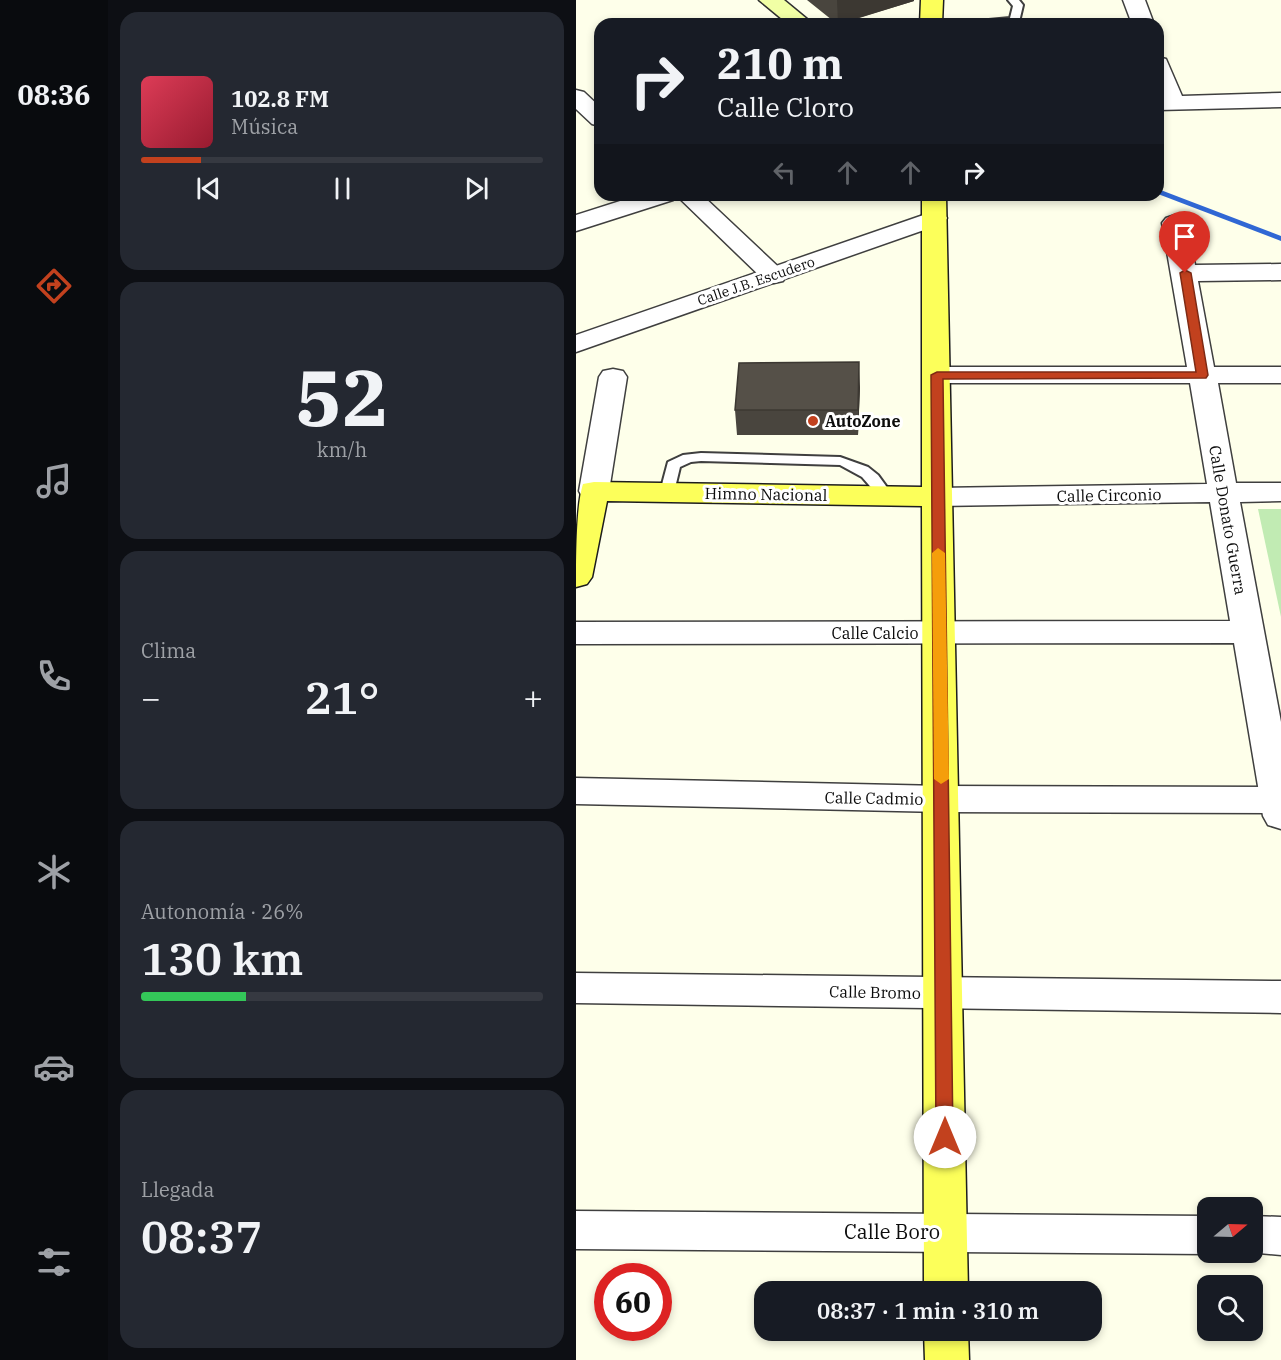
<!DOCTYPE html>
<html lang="es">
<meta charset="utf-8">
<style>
body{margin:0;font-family:"IBM Plex Serif",serif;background:#242831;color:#f1f3f6;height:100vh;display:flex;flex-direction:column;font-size:22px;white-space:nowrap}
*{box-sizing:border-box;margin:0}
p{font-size:20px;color:#9ea1a6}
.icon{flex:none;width:33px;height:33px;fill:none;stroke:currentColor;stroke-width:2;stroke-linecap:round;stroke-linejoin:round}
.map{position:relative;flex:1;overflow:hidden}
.side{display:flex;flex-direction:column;gap:12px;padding:12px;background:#0d0f14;width:468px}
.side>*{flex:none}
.guide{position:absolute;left:18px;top:18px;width:570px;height:183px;border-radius:18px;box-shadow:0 3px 9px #0003;background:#171b24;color:#f1f3f6;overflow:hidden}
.needle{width:39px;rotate:71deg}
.controls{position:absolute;left:621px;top:1197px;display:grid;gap:12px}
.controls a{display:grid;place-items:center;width:66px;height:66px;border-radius:12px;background:#171b24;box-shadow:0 3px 9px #0003;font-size:30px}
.speed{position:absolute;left:18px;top:1263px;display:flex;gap:12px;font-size:30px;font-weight:700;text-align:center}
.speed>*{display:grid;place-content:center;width:78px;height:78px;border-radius:50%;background:#171b24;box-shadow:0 3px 9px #0003;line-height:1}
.speed .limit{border:9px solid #d22;background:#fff;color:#111}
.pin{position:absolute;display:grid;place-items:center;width:51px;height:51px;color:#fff;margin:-62px -26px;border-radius:50% 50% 50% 0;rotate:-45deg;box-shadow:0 0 6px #0007}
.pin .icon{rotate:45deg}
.me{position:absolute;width:66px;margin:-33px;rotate:0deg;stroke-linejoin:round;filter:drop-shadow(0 0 4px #0008)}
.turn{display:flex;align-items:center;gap:21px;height:126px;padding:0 24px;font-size:27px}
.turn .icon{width:78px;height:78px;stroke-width:2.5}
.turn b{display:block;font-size:42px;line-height:51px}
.lanes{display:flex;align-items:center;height:57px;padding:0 24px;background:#0003;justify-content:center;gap:30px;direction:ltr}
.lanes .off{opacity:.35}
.big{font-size:45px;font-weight:600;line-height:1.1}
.side .card{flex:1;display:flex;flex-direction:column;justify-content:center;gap:9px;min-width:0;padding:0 21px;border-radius:18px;background:#242831}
.side .dial{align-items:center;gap:0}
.dial b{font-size:78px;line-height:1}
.song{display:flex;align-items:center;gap:18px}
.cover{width:72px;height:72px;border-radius:9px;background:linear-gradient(135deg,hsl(350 70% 55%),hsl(350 70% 35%))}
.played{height:6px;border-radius:3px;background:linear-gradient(90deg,#c2411e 15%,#363941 15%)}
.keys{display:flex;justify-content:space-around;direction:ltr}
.heat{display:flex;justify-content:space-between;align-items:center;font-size:33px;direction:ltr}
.charge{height:9px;border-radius:4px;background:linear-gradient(90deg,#34c759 26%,#363941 0)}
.trip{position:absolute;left:178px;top:1281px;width:348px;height:60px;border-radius:18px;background:#171b24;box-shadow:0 3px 9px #0003;font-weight:600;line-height:60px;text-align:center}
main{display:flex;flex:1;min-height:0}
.menu{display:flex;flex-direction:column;width:108px;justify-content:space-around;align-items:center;background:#090b0e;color:#9ea1a6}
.menu .icon{width:42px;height:42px}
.menu .selected{color:#c2411e}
.menu b{font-size:27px;color:#f1f3f6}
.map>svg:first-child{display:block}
.green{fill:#c1ebb3}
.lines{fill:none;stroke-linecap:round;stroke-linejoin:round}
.stream{fill:#3067d4;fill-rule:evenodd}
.service-casing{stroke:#3f3f3f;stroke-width:4}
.minor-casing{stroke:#3f3f3f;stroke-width:3}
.tertiary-casing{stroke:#3f3f3f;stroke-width:3}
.secondary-casing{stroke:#2e2e2e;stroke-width:3}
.primary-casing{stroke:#1d1d1d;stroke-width:3}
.service{fill:#fff;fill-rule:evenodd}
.minor{fill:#fff;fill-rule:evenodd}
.tertiary{fill:#fff;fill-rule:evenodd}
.secondary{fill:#f1ffa5;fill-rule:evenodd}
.primary{fill:#fcff5a;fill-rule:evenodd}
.wall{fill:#49453e}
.shaded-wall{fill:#3c3832}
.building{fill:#555048;stroke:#3c3832;stroke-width:1.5}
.route{fill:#c2411e;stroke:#7e2a14;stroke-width:1.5}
.slow{fill:#f59e0b}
.poi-dot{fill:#c2411e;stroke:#fff;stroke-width:2}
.labels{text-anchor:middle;stroke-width:6;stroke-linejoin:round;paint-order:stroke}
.far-street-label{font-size:14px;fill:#0c0c0c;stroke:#fff}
.poi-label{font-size:16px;font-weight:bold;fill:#0c0c0c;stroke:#fff;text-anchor:start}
.street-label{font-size:16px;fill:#0c0c0c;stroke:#fff}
.near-street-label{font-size:20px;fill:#0c0c0c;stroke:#fff}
</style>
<main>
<nav class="menu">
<b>08:36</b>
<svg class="icon selected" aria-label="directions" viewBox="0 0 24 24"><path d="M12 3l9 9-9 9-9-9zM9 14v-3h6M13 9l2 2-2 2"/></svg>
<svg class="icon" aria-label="music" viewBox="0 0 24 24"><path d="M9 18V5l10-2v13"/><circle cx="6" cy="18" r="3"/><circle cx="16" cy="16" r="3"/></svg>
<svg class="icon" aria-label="phone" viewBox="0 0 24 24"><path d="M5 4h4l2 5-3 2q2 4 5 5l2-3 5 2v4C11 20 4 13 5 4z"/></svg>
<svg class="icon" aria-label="climate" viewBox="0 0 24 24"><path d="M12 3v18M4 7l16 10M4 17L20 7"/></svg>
<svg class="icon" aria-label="car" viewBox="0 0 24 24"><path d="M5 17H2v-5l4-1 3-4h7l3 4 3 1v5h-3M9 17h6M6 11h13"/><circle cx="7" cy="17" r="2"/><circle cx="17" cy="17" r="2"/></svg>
<svg class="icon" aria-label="filters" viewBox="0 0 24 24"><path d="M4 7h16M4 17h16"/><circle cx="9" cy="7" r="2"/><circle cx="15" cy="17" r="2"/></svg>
</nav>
<section class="side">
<div class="card">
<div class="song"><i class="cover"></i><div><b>102.8 FM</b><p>Música</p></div></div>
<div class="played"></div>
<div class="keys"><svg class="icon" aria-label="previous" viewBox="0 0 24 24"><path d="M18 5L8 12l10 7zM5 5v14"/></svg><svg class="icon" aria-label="pause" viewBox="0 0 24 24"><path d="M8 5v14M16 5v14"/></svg><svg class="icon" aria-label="next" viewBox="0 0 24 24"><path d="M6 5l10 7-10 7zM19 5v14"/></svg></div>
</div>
<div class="card dial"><b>52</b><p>km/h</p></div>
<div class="card"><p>Clima</p>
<div class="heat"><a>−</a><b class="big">21°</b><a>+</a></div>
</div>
<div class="card"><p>Autonomía · 26%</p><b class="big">130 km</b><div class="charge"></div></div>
<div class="card"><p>Llegada</p><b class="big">08:37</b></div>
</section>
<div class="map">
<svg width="705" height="1360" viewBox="0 0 705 1360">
<rect width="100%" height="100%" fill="#feffea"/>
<path class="green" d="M682,509H705V617Z"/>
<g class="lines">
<path class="stream" d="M582,189L705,236V241L582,194Z"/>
<g class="service-casing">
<path id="service" d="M432,0H443L447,5L443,22L397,24L402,21L434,18L437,6Z
M125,453L264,457L292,467L302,475L318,497L311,502L306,500L286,477L264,465L125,461L115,462L104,467L98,492L96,495H86L84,492L92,462L107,455Z"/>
</g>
<g class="minor-casing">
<path id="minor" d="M547,0H569L578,24H556Z
M582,57L590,59L606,96L705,93V107L582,110Z
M0,90L8,92L24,107V126L16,124L0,109Z
M63,195H126L211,275L207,281L198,283L189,281L100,195L97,200L0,231V215Z
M599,215L608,218L612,223L619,265L705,264V280L622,281L638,367H705V383H642L660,483H705V501L664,502L705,722V829L692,825L687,816L658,643L0,644V622L654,621L634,502L361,506L350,504L346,497L350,490L361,488L631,484L614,383H361L351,381L347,375L351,369L361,367H611L586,223L590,218Z
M37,369L47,371L51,377L33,491L29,498L18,500L7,498L3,491L23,377L27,371Z
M0,973L705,981V1013L0,1003Z
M0,1211L632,1216V1252H636L632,1254L0,1249Z
M676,1216L705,1217V1255L672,1252H676Z"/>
</g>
<g class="tertiary-casing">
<path id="tertiary" d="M359,211L368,213L371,218L368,223L0,352V335Z
M0,778L366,786L705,787V813L366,812L0,804Z"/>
</g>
<g class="secondary-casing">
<path id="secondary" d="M183,0H208L237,24H212Z"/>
</g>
<g class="primary-casing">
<path id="primary" d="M345,0H367L366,24H344Z
M346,195H370L392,1292H348L346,506L31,501L16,577L11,584L0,587C0,560 0,506 7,484L18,482L346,487Z
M348,1330H392L393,1360H349Z"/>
</g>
<use href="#service" class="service"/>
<use href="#minor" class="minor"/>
<use href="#tertiary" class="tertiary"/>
<use href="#secondary" class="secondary"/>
<use href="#primary" class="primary"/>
</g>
<path class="wall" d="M231,0H338V1L264,24H261Z
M284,387L282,435H161L159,410Z"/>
<path class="shaded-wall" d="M261,0H338V1L262,24Z
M283,362L284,387L282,435V410Z"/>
<path class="building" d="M283,362L282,410H159L163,363Z"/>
<path class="route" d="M609,270L615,273L632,375L630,378L367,379L377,1137L375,1142L369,1144L363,1142L360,1137L355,375L361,372H620L604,273Z"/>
<path class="slow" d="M362,548L369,553L373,779L365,784L358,779L356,553Z"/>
<circle class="poi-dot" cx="237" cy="421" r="6"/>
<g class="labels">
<g class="far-street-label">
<text transform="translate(180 281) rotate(-19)" y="5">Calle J.B. Escudero</text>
</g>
<g class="poi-label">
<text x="249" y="427">AutoZone</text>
</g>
<g class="street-label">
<text transform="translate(190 494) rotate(1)" y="6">Himno Nacional</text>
<text transform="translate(533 495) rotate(-1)" y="6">Calle Circonio</text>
<text transform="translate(652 520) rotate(80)" y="6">Calle Donato Guerra</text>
<text x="299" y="639">Calle Calcio</text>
<text transform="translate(298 798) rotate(1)" y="6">Calle Cadmio</text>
<text transform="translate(299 992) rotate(1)" y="6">Calle Bromo</text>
</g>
<g class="near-street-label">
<text x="316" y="1239">Calle Boro</text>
</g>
</g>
</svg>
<div class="controls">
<a><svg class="needle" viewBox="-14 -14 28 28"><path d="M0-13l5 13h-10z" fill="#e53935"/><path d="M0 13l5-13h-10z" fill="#9ea1a6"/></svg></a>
<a><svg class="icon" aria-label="search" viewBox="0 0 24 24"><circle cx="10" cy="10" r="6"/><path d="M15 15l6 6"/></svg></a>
</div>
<div class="speed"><div class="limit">60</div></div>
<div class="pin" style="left:609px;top:273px;background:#d93025"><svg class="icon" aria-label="arrive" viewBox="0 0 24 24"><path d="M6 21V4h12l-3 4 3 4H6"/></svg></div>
<svg class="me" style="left:369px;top:1137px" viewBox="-20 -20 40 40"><circle r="19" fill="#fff"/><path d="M0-13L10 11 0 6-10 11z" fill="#c2411e"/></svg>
<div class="trip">08:37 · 1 min · 310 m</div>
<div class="guide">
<div class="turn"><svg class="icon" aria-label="right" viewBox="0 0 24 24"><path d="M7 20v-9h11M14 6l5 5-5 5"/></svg><div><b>210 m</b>Calle Cloro</div></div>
<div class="lanes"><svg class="icon off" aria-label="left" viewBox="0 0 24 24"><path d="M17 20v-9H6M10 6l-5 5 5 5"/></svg><svg class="icon off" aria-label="ahead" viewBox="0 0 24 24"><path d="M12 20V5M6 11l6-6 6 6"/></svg><svg class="icon off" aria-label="ahead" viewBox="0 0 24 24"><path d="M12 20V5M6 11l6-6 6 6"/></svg><svg class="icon" aria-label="right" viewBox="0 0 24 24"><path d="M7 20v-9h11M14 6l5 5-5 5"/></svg></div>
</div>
</div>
</main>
